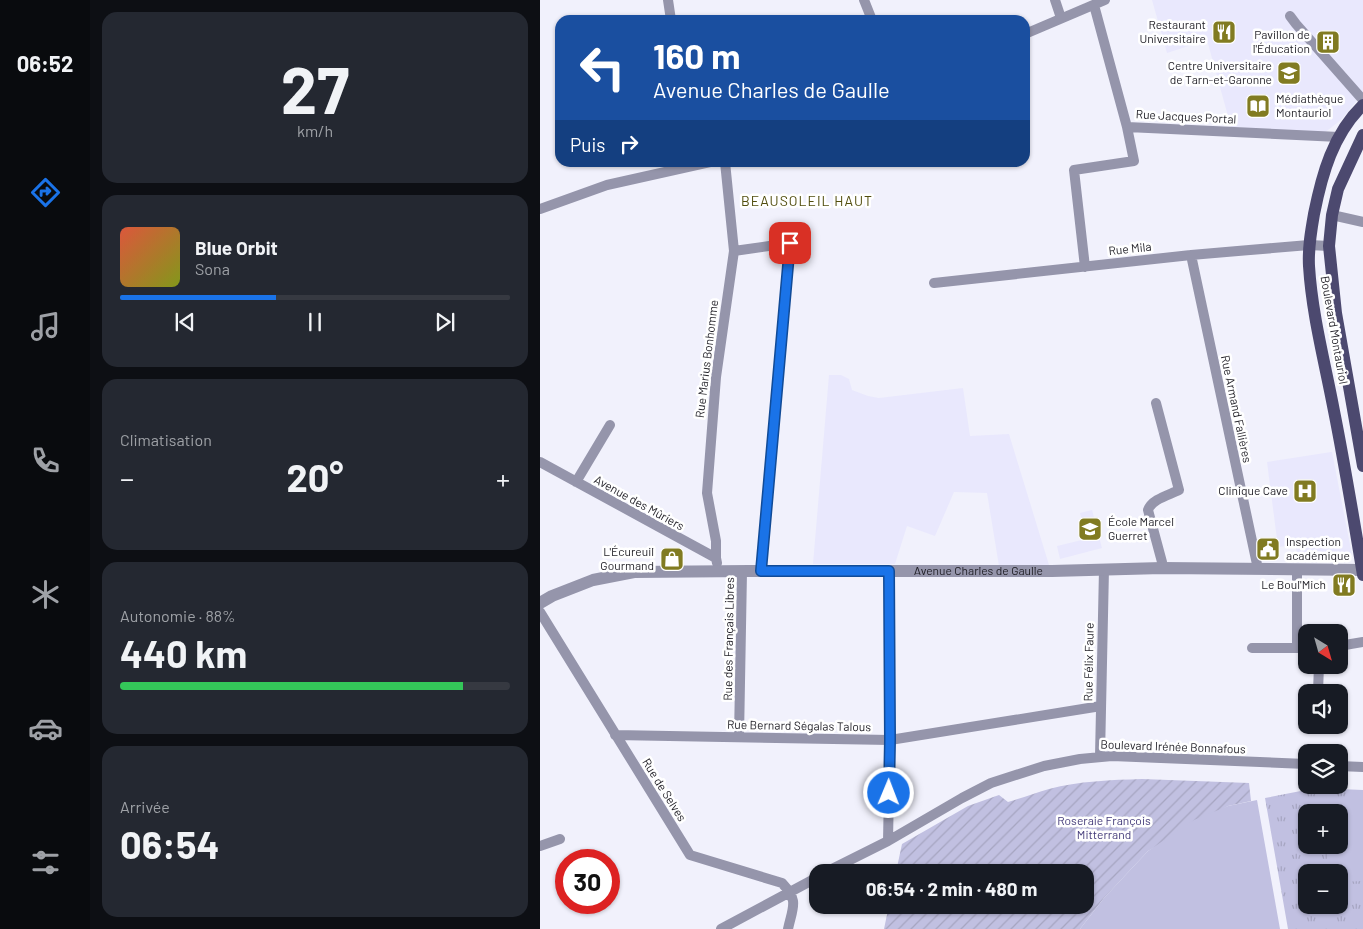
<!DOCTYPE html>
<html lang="fr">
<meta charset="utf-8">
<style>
body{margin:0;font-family:Barlow,sans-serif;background:#242831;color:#f1f3f6;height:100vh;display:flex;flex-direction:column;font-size:19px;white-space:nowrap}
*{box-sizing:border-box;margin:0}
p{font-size:16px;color:#9ea1a6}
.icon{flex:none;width:28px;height:28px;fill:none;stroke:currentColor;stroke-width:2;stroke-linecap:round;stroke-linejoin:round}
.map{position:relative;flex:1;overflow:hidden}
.details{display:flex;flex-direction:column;gap:12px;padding:12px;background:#0d0f14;width:450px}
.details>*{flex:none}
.hud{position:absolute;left:15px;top:15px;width:475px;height:152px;border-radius:15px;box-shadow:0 1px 4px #0004;background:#1a4fa0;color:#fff;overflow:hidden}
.needle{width:32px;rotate:143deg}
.buttons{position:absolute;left:758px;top:624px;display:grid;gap:10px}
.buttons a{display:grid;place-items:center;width:50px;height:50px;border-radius:10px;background:#171b24;box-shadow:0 1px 4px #0004;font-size:25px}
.speed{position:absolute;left:15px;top:849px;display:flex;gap:10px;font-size:25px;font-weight:700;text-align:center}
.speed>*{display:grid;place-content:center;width:65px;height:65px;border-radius:50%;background:#171b24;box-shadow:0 1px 4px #0004;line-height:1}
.speed .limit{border:8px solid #d22;background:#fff;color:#111}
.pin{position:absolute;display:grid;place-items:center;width:42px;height:42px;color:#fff;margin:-21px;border-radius:10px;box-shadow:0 2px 8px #0006}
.me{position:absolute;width:55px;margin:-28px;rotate:1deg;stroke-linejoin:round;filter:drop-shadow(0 0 4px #0008)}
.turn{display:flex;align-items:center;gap:18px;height:105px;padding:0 15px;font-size:22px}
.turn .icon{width:65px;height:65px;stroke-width:2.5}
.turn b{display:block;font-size:35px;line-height:42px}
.then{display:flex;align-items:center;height:48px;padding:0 15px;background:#0003;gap:10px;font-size:19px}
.big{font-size:38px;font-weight:700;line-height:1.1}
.details .card{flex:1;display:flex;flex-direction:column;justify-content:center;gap:8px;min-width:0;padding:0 18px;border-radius:15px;background:#242831}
.details .dial{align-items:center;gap:0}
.dial b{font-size:65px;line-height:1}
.song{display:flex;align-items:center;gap:15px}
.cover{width:60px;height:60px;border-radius:8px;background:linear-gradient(135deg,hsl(10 70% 55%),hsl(70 70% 35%))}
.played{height:5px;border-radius:2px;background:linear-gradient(90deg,#1a73e8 40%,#363941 40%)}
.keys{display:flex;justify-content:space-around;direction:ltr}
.heat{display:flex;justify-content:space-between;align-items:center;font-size:28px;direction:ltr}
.charge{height:8px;border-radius:4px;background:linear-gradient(90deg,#34c759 88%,#363941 0)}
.trip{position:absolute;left:269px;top:864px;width:285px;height:50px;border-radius:15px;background:#171b24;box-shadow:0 1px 4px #0004;font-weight:700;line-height:50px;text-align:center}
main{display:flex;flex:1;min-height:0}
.tabs{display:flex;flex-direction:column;width:90px;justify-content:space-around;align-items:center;background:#090b0e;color:#9ea1a6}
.tabs .icon{width:35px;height:35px}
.tabs .active{color:#1a73e8}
.tabs b{font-size:22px;color:#f1f3f6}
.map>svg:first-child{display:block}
.built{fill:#e9e8fd}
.park{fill:url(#park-tufts);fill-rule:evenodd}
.garden{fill:url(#garden-furrows)}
.pitch{fill:#c1c0e1}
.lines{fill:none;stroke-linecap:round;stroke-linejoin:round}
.minor{stroke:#9595ab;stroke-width:10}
.tertiary{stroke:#9595ab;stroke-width:12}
.primary{stroke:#4c496f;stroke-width:12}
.route-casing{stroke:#114b97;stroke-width:12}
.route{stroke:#1a73e8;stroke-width:9}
.labels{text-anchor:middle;stroke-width:5;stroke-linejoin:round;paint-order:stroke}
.poi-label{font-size:12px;fill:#201f26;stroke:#fff;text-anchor:end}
.street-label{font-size:12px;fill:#201f26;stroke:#fff}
.park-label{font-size:12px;fill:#433a79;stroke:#fff}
.neighbourhood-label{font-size:14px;letter-spacing:1px;fill:#514d0e;stroke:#fff}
</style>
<main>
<nav class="tabs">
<b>06:52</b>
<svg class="icon active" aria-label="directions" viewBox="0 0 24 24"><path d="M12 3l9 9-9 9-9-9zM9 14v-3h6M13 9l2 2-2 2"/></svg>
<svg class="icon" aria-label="music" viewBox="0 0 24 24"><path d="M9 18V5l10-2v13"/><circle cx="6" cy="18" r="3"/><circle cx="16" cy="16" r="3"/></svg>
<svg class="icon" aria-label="phone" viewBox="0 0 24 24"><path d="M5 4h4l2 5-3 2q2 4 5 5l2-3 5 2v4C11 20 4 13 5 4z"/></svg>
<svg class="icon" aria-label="climate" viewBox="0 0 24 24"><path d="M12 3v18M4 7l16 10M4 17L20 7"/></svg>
<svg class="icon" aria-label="car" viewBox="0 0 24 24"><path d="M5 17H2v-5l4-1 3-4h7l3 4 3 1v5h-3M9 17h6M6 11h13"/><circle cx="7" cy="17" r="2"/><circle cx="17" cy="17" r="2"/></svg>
<svg class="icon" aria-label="filters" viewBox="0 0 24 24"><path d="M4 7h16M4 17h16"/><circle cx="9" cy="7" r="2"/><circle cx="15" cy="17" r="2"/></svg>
</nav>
<section class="details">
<div class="card dial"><b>27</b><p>km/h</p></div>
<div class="card">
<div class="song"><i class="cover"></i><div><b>Blue Orbit</b><p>Sona</p></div></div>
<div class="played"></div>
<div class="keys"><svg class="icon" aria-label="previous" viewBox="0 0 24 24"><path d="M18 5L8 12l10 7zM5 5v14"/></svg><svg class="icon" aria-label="pause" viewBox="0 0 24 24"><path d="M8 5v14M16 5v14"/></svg><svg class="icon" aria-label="next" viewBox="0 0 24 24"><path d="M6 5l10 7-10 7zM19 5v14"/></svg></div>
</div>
<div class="card"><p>Climatisation</p>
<div class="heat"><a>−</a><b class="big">20°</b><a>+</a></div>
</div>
<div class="card"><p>Autonomie · 88%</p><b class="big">440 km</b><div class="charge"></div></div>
<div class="card"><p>Arrivée</p><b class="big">06:54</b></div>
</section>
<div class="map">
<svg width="823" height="929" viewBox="0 0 823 929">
<defs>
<pattern id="park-tufts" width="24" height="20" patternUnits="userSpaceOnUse" patternTransform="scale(1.25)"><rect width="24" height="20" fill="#c1c0e1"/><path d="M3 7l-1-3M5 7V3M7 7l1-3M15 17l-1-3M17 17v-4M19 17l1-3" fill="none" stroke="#a6a5c1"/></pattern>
<pattern id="garden-furrows" width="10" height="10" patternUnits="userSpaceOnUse" patternTransform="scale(1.25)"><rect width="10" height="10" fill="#c1c0e1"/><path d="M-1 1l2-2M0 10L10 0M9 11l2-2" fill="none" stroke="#a6a5c1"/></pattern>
</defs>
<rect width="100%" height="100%" fill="#f1f1fc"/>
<path class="built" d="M612,0H823V93L801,120L784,133L691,127L667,40L627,53Z
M289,375H301L309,379L312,390L328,396L339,398L423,388L430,436L469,434L509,565L459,566L447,493L414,492L395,536L367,526L355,564H273Z
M791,452H792L812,555L809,559H757L756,545L738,547L727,462Z
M552,510L562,548L520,559L517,546L546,539L540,513Z"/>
<path class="park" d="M776,788L823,790V929H748L725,798ZM766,812H799V845H766ZM766,872H799V905H766Z"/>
<path class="garden" d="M602,779L709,783L711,801L688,806L608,851L564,898L540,929H344L349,905H545V872H356L362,844L428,806L459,795L468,802C482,798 495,793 509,789C539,781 571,780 602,779Z"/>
<path class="pitch" d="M783,798L823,800V881L799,882V872H788L786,845H799V812H784Z
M717,800L740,929H540L564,898L608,851L654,820L688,806Z"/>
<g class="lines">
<path class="minor" d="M128,0L131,20
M324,0L332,20
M515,0L521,18
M750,16L756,24L823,100
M485,34L565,0
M587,127L799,137
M0,209L67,185L170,162
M792,215L823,222
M194,251L250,243L221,571
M651,255L718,569
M545,267L534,170L594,161L587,127L554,5
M394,283L651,255L769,245L789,246
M616,403L639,490C629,495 612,499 608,510L622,562V568
M0,462L176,558L177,563
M36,482L70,425
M176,558V541L167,493L176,377L194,251L185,162
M757,570V648
M0,612L150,855L242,883C259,901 253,906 248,929
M799,646L823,642
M712,648H766
M778,692L779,665
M75,735L350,740L561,706
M199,737L202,572
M560,756L564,569
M799,766L823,767
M348,841L350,740L349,571
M0,846L20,839
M286,872L348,841L422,798L451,783L504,766L540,759L572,756L766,764
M181,929L278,877"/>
<path class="tertiary" id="s1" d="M0,603L12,596L53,580L94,572L209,571H512L622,568L823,570"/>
<path class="primary" d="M823,105C793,134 782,174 774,214C771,231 768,248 769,266C772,315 785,363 794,411C805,466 814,521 823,575
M823,135L798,189L792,215L789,246L796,313L823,466"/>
</g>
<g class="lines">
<g class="route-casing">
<path id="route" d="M250,243L221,571H349L350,740L349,793"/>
</g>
<use href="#route" class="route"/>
</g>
<defs>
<g id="restaurant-square" transform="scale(1.25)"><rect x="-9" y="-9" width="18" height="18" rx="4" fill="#817b21" stroke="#fff"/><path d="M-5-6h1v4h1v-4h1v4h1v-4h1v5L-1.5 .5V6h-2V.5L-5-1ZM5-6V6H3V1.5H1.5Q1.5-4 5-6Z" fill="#fff"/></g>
<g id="building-square" transform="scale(1.25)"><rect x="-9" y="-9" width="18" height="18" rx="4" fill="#817b21" stroke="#fff"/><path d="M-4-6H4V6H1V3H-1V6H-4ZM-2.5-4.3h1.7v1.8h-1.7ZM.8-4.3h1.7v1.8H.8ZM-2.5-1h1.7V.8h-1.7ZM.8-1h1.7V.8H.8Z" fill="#fff"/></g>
<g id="university-square" transform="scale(1.25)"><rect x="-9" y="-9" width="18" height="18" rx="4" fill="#817b21" stroke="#fff"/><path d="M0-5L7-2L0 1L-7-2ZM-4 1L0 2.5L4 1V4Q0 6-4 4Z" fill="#fff"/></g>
<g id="library-square" transform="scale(1.25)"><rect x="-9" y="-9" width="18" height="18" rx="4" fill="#817b21" stroke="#fff"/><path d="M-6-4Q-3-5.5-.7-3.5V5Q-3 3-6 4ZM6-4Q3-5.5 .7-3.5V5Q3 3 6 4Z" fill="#fff"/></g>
<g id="hospital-square" transform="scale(1.25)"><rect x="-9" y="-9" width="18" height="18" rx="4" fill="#817b21" stroke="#fff"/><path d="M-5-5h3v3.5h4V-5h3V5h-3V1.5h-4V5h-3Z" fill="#fff"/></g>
<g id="school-square" transform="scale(1.25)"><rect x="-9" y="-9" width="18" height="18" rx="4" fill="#817b21" stroke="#fff"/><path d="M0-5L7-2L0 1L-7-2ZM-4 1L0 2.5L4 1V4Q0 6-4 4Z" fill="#fff"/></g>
<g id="civic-square" transform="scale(1.25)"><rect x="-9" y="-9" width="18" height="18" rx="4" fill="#817b21" stroke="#fff"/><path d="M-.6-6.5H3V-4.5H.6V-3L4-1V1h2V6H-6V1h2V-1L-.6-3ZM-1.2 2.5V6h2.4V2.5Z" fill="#fff"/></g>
<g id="shop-square" transform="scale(1.25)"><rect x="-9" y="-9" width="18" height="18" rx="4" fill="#817b21" stroke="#fff"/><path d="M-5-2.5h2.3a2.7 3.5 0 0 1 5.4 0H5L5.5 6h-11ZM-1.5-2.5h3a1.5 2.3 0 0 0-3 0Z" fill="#fff"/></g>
</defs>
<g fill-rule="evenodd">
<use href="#restaurant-square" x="684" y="32"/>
<use href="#building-square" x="788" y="42"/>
<use href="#university-square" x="749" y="73"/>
<use href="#library-square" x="718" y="106"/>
<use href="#hospital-square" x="765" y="491"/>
<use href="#school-square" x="550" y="529"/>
<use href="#civic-square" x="728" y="549"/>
<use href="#shop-square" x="132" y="559"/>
<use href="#restaurant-square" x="804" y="585"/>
</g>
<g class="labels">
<g class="poi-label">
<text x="666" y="29">Restaurant<tspan x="666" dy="14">Universitaire</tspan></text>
<text x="770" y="39">Pavillon de<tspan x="770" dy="14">l'Éducation</tspan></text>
<text x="732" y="70">Centre Universitaire<tspan x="732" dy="14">de Tarn-et-Garonne</tspan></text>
<text x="736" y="103" text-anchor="start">Médiathèque<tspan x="736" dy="14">Montauriol</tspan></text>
<text x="748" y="495">Clinique Cave</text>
<text x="568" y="526" text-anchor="start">École Marcel<tspan x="568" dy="14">Guerret</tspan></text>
<text x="746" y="546" text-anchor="start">Inspection<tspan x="746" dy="14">académique</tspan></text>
<text x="114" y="556">L'Écureuil<tspan x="114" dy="14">Gourmand</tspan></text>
<text x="786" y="589">Le Boul'Mich</text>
</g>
<g class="street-label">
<text transform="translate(646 117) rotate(3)" y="4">Rue Jacques Portal</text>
<text transform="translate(590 249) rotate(-6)" y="4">Rue Mila</text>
<text transform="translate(794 330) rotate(80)" y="4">Boulevard Montauriol</text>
<text transform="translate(167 359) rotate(-83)" y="4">Rue Marius Bonhomme</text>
<text transform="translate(696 409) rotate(78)" y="4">Rue Armand Fallières</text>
<text transform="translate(99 503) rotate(29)" y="4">Avenue des Mûriers</text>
<text dy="4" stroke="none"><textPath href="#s1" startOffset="444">Avenue Charles de Gaulle</textPath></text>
<text transform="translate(189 639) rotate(-89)" y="4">Rue des Français Libres</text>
<text transform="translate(549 662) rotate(-89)" y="4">Rue Félix Faure</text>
<text transform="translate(259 726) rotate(1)" y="4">Rue Bernard Ségalas Talous</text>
<text transform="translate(633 747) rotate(2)" y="4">Boulevard Irénée Bonnafous</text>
<text transform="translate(124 790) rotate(58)" y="4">Rue de Selves</text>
</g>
<g class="park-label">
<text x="564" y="825">Roseraie François<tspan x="564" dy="14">Mitterrand</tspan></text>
</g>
<g class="neighbourhood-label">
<text x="267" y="206">BEAUSOLEIL HAUT</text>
</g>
</g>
</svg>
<div class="buttons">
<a><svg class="needle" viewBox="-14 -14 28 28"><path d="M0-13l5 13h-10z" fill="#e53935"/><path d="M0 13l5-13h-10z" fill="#9ea1a6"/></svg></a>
<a><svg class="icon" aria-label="sound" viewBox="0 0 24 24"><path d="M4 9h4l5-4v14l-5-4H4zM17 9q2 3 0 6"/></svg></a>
<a><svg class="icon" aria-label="layers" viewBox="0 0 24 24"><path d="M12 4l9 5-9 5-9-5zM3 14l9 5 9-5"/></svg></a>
<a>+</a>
<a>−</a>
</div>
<div class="speed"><div class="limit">30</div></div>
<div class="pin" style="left:250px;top:243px;background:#d93025"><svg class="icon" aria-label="arrive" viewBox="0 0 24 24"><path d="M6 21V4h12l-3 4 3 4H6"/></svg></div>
<svg class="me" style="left:349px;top:793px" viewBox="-20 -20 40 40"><circle r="17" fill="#1a73e8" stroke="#fff" stroke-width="3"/><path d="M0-11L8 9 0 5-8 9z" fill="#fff"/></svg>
<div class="trip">06:54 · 2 min · 480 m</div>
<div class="hud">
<div class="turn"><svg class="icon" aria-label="left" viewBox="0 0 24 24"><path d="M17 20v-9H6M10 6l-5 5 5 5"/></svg><div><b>160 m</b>Avenue Charles de Gaulle</div></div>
<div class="then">Puis<svg class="icon" aria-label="right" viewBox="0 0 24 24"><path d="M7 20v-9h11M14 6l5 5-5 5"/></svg></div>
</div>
</div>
</main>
